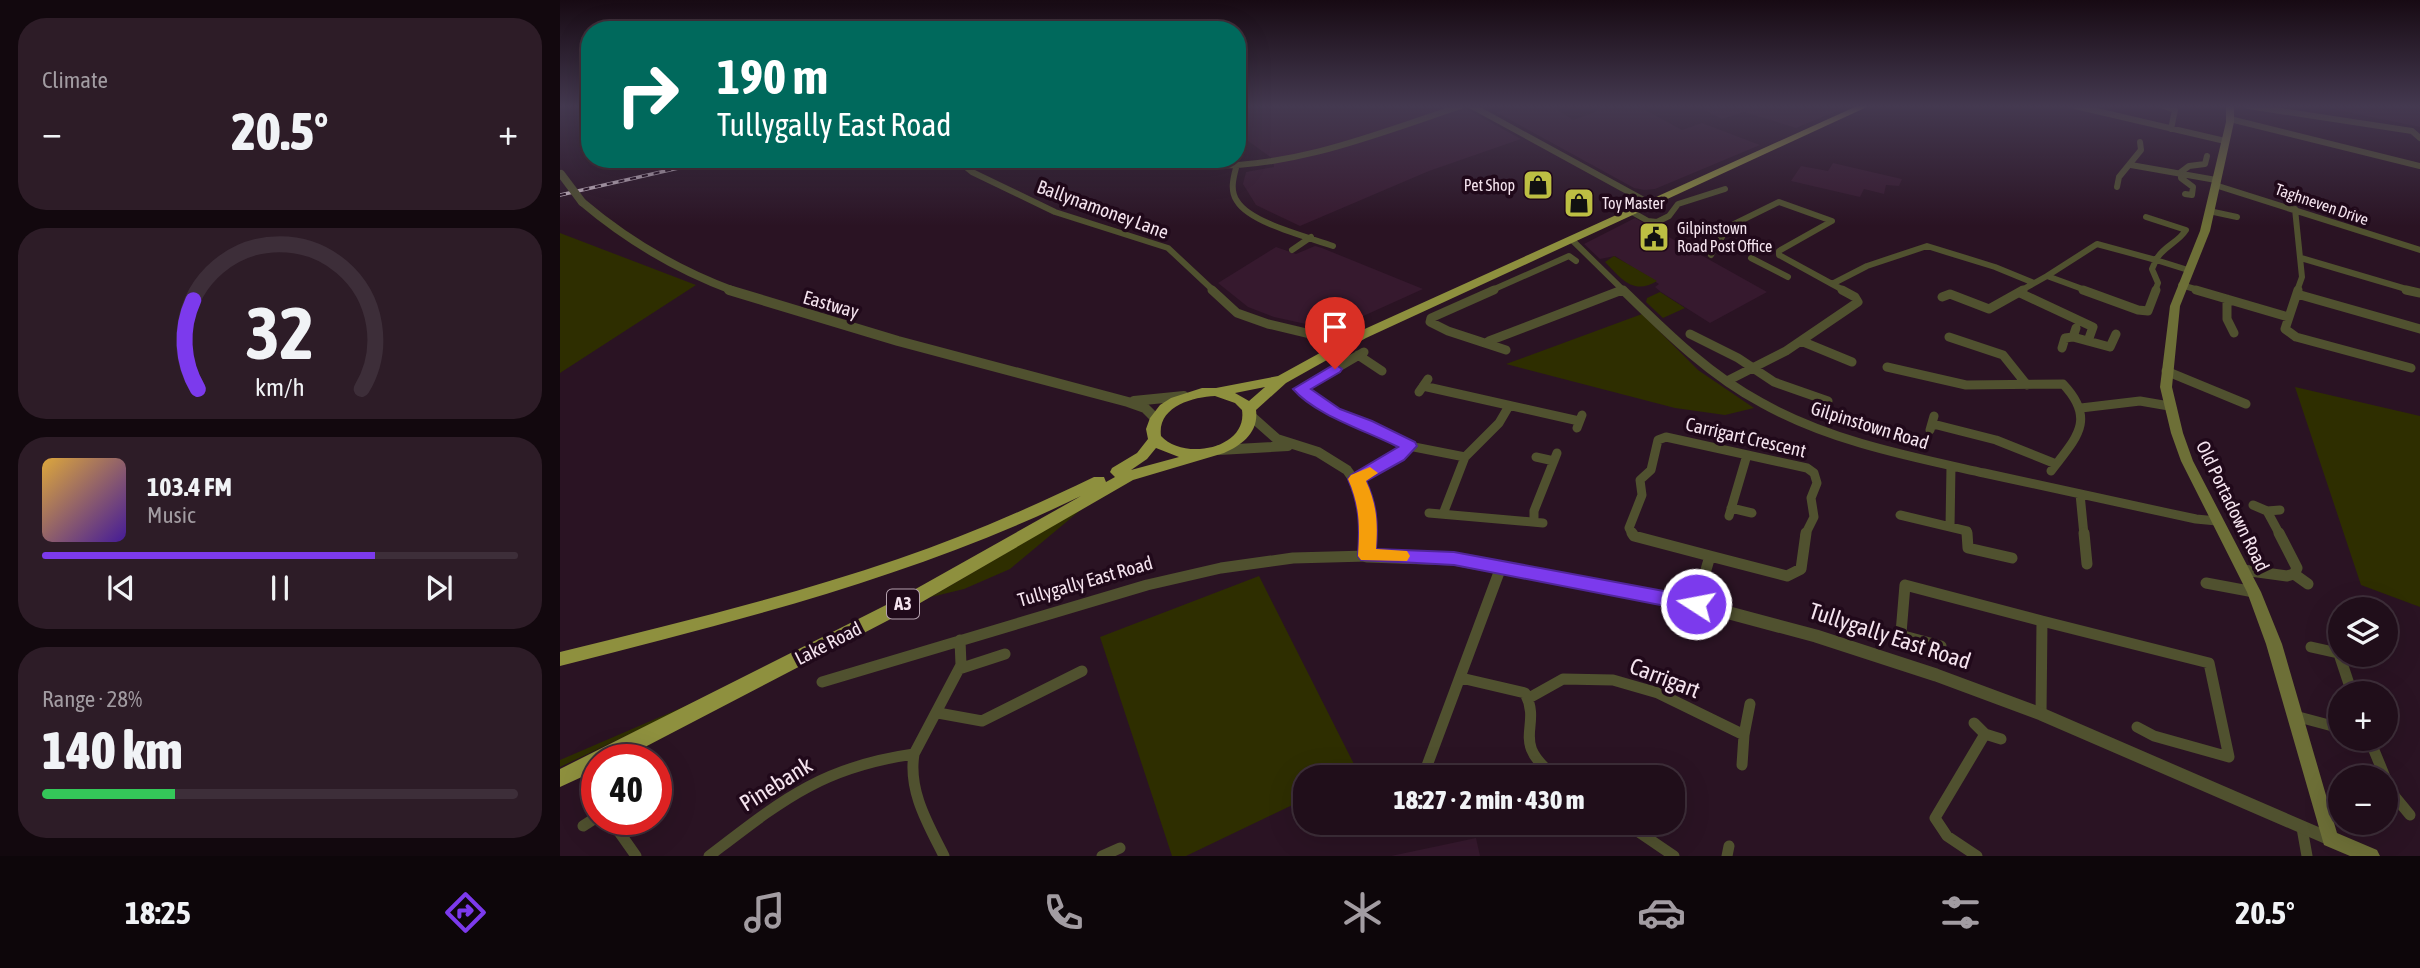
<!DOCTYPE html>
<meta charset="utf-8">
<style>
body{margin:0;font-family:"Asap Condensed",sans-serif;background:#2d1c27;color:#f1f3f6;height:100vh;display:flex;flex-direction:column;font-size:26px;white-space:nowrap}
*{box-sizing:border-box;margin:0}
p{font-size:23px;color:#a29ca2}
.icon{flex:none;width:38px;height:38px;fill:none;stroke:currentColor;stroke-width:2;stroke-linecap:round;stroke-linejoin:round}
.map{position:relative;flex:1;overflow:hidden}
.sheet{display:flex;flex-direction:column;gap:18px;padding:18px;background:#12080e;width:560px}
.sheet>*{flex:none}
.top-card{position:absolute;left:21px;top:21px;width:665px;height:147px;border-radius:28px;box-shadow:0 7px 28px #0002,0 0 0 2px #3d2e39;background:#00695c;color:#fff;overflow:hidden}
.fabs{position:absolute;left:1768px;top:597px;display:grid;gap:14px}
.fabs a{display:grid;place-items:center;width:70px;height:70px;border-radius:50%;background:#200e1a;box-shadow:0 7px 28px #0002,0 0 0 2px #3d2e39;font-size:35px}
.speed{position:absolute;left:21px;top:744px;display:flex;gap:14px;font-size:35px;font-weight:700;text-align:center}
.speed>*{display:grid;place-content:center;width:91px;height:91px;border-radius:50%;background:#200e1a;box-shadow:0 7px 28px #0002,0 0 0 2px #3d2e39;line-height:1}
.speed .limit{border:10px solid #d22;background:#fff;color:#111}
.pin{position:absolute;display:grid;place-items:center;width:60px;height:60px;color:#fff;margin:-72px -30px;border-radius:50% 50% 50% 0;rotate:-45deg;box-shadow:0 0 7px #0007}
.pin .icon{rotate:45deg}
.me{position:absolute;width:77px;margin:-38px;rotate:281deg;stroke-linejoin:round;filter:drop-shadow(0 0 5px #0008)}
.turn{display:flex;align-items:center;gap:24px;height:147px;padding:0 21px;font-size:32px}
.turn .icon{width:91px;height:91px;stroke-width:2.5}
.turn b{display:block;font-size:49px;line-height:60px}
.big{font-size:52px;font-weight:800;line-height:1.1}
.sheet .widget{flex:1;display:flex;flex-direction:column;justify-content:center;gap:10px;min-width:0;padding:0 24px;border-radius:28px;background:#2d1c27}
.sheet .dial{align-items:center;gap:0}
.dial svg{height:182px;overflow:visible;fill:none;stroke:#3d2e39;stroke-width:7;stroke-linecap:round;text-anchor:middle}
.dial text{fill:#f1f3f6;stroke:none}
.song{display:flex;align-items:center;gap:21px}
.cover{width:84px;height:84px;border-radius:10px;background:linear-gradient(135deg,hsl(40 70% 55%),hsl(260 70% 35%))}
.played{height:7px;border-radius:4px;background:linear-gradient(90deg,#7c3aed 70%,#3d2e39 70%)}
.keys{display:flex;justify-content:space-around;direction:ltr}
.heat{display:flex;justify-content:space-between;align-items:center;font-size:38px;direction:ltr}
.charge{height:10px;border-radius:5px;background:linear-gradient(90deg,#34c759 28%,#3d2e39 0)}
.trip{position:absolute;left:733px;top:765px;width:392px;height:70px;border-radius:28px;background:#200e1a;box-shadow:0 7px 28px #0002,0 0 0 2px #3d2e39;font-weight:800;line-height:70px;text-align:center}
.tabs{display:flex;height:112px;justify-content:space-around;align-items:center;background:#0d060a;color:#a29ca2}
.tabs .icon{width:49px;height:49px}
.tabs .on{color:#7c3aed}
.tabs b{font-size:32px;color:#f1f3f6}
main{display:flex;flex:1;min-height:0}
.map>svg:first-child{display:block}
.built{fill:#36192e}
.green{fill:#2e2e00}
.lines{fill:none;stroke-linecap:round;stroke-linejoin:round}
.minor-far2{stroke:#50512f;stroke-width:6}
.minor-far1{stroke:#50512f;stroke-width:9}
.minor{stroke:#50512f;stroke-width:11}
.tertiary-far2{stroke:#50512f;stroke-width:8}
.tertiary-far1{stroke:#50512f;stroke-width:10}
.tertiary{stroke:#50512f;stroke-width:13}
.secondary{fill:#6d6f37;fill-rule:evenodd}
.trunk{fill:#8e903e;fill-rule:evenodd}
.rail-casing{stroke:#cfbdc9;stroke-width:3.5}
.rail{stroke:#20091a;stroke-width:2;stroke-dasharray:6;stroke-linecap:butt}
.tertiary-bridge{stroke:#50512f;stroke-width:8}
.route{fill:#7c3aed;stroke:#51269a;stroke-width:2}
.slow{fill:#f59e0b}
.labels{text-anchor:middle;stroke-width:7;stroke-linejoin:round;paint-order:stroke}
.far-poi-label{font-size:16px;fill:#f5e4ef;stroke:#20091a;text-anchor:start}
.far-street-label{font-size:16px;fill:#f5e4ef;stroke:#20091a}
.shield{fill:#20091a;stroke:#b5a2af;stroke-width:2}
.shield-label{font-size:18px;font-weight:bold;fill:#f5e4ef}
.street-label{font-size:19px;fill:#f5e4ef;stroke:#20091a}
.near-street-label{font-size:23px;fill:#f5e4ef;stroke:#20091a}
</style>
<main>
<section class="sheet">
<div class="widget"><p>Climate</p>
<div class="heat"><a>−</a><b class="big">20.5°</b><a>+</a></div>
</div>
<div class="widget dial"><svg viewBox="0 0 100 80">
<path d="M14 69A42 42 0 1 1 86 69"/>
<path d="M14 69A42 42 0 0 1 12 30" stroke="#7c3aed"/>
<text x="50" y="56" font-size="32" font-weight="700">32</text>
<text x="50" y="72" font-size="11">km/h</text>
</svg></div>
<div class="widget">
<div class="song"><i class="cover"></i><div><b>103.4 FM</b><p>Music</p></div></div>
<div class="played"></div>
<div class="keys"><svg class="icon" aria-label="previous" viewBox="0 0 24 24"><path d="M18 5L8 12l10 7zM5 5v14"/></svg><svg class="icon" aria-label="pause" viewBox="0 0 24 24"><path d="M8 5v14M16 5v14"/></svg><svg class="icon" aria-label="next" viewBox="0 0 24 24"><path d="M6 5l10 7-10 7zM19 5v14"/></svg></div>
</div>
<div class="widget"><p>Range · 28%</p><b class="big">140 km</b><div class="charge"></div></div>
</section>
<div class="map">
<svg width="1860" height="856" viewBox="0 0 1860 856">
<rect width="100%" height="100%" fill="#2a1323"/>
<path class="built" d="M677,106H901L961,139L869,171L740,226L696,205L683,184L686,172L714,167L713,159L677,133Z
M956,106H992L1013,120L1036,112L1040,106H1078L1122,130L1142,123L1200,145L1095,189L1084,190L1074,188L936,112Z
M1137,106H1282L1279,110L1236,128L1184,112L1162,119Z
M1760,106H1860V127L1806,116Z
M1273,163L1316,173L1342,179L1339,186L1326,185L1324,194L1304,189L1300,197L1231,181L1241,166L1268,171Z
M1075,218L1207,292L1150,323L1101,292L1095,287L1099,284L1055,256L1040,259L1024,244Z
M755,246L762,248L863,289L779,327L755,326L714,317L688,307L658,283L716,247L736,254Z
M916,838L920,856H831Z"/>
<path class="green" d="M0,233L136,285L0,373Z
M1054,256L1097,281C1073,296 1061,278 1045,262Z
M1100,292L1125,308L1103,318L1086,302L1087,298Z
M1082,314L1138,370L1194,408L1165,415L1115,408L946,364Z
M1735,387L1860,416V607L1801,585Z
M523,508L450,569L404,589L371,597Z
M699,576L799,774L792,777H746L745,799L626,856H612L540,637Z
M165,689L0,767V760Z"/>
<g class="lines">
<path class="minor-far2" d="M912,106L1091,204
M1515,106L1665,141
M1604,106L1615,110L1611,129
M1688,106L1852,131L1860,138
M1670,119L1860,166
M396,159L412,172L495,212L608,248L654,291
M1571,165L1656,180
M647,166C737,167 817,134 901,106
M676,168C673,179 670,191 677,201C690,223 748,237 773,246
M1655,185L1860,250
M1557,187L1559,177L1581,150L1580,142
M1625,194L1632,195L1633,187L1621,178V172L1629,166L1645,164L1647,156
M1735,209L1742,277L1737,291
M1649,211L1677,217
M1072,212L1088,221L1097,222L1109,216L1118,204L1165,189
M1586,217L1626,230C1618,243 1603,246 1596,260
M1012,240L1064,291
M1142,249L1153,252
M732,250L751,237
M1151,255L1168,227L1219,202L1272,221L1219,251V255L1272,284
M1191,258L1228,277
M1741,258L1853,291
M1596,260L1628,270
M1621,285L1642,291
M930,291L1009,256L1016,261
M1057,291L1063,289
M1285,291L1272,284L1307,266L1367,246L1435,267L1474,283
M1460,291L1487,276
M1528,291L1487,276L1537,244L1596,260
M1595,291L1598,283L1592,269L1596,260"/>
<path class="minor-far1" d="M652,290L677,313L708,324L788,343
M934,290L871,318L870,322L888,331L946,350
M1063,290C1105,331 1149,375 1202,403C1270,441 1348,456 1424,473C1494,488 1565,504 1636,519L1657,521
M1523,290L1578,310L1588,311L1596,290
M1636,290L1728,317
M1738,290L1725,329L1736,337L1851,368
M1846,290L1860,293
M1460,293L1533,327L1528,341
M1737,294L1860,329
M1382,297L1390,294L1429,309L1463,290
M1667,299V319L1674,333
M1130,334L1178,358L1214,382L1268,401
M1389,337L1443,355L1467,385
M1513,337L1550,347L1556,334
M929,341L1062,290
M1241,341L1292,362
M1502,348L1505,338L1513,337L1516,328
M804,352L741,389L774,412L807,424L849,446L905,457
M798,355L822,371
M1327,367L1406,385L1503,384C1537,420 1516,438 1491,471
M1606,371L1686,404
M1167,381L1226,351L1298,302L1295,297L1282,290
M863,386L1019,421
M859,392L868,379
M1521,408L1580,401L1609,406
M1258,410L1260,399
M1373,424L1436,440L1496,464
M1017,428L1022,415
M1370,430L1374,416
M976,457L994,461
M797,479L838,456L849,446
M1520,494L1524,535
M1693,505L1707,511L1720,510
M1171,508L1192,513
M1707,511L1720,535
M869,513L983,523
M883,514L905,457L939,423L949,406
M1340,515L1407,531V535
M1169,516L1187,455
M974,522V511L997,453
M1390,527L1391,466
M1073,535L1069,528L1082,495L1080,480L1091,470L1098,440L1106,437L1247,468L1254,473L1257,483L1251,498L1254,517L1245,535"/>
<path class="minor" d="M1072,533L1074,536L1150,556
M1407,533L1408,548L1452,558
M1524,533L1527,564
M1150,556L1227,576L1241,569L1246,533
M1683,570L1727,576L1734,574L1737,568L1719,533
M1734,574L1748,584
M1646,583L1694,592
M1136,604L1150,556
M1482,621L1649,663L1669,757L1594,736L1577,727
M1340,635L1381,646
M1774,639L1792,693
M1340,645L1345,585L1482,621L1481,714
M1751,647L1778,653
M399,669L445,654
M901,678L965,693C983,728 948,741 996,777
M262,682L587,585L661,568L733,558L807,556
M969,698L1003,679L1053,680L1098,693L1184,735L1182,765
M378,713L422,721L522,671
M1735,716L1780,728
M1414,723L1425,734L1441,739
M1184,735L1190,704
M1809,738L1825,777
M866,777L865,771L941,567
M1825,778L1831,792L1850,815
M50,819L76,856
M1064,822L1114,856
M23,826L37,817
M1742,828L1747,856
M149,856C221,801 261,767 354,754
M384,856C368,824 348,791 354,754L401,665L400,640
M542,856L560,848
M1167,856L1169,846
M1417,856L1387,836L1375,818L1425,734"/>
<path class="tertiary-far2" d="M22,202C68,241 117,270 174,291"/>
<path class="tertiary-far1" d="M169,290L338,341L568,402L585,408L596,419
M574,401L624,396
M691,416L717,439L758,452L787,470L803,493L808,535
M659,450L728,446"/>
<path class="tertiary" d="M808,533L807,556L894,559L1136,604L1256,636L1376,675L1481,714L1770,839"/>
<path class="secondary" d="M1666,106H1674V122L1650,231L1620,306L1612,387L1623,433L1633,461L1701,592L1722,644L1777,833L1817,850L1820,856H1790L1764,845L1706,644L1687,592L1621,461L1611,433L1600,387L1610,306L1640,231L1666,122Z"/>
<path class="trunk" d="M1297,106H1309L806,338L726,383L696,410C699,432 682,445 664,453L573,480L348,610L60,760H37V770L0,787V769L336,600L521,496C356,576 178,621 0,666V652C113,624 227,597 338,559C405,536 470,508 534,477H544L546,482L555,477L550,472L552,468L577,453L588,439L586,429L590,418L600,405L611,398L642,388H656L718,376L798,332ZM705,387L689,401L675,393ZM655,396L675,403L682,410C688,449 623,461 601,436C597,407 632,397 655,396ZM596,448L619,457L571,470L587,459Z"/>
<g class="rail-casing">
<path id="rail" d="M0,195L158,159"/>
</g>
<use href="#rail" class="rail"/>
<path class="tertiary-bridge" d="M1,174L22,202"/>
</g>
<linearGradient id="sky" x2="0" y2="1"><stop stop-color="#170a13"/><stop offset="0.47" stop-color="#443950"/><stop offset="1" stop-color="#443950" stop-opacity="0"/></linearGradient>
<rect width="1860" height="226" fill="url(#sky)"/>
<path class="route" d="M775,364L782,369L780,372L751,389L780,409L812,421L855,442L857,446L844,460L806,481C817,505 818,523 816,549L894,552L1136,597L1143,599L1145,604L1143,609L1136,612L894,565L801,560L798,556C800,527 800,506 788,479L791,475L838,447C807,431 755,415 733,389Z"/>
<path class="slow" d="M810,467L818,473L806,481C817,505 818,523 816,549L847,551L850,556L847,561L801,560L798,556C800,527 800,506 788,479L791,475Z"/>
<defs>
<g id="shop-square" transform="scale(1.575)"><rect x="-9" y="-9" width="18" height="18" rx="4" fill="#bdbf43" stroke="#20091a"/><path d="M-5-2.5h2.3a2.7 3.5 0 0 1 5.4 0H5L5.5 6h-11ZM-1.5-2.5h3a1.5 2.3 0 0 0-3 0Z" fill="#111"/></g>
<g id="civic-square" transform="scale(1.575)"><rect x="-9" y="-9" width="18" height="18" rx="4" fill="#bdbf43" stroke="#20091a"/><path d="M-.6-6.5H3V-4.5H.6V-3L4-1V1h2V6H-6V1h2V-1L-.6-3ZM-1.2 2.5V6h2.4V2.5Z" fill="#111"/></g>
</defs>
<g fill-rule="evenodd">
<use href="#shop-square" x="978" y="185"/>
<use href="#shop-square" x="1019" y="203"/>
<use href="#civic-square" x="1094" y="237"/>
</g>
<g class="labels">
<g class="far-poi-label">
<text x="955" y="191" text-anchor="end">Pet Shop</text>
<text x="1042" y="209">Toy Master</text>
<text x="1117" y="234">Gilpinstown<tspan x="1117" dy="18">Road Post Office</tspan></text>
</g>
<g class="far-street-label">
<text transform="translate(1762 204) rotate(19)" y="6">Taghneven Drive</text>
</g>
<rect class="shield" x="327" y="589.5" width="32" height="29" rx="5"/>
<g class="shield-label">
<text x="343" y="610">A3</text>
</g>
<g class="street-label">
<text transform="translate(543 209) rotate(20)" y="7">Ballynamoney Lane</text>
<text transform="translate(271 304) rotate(16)" y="7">Eastway</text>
<text transform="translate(1310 425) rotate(17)" y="7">Gilpinstown Road</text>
<text transform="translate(1186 437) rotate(13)" y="7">Carrigart Crescent</text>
<text transform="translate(1673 506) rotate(64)" y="7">Old Portadown Road</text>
<text transform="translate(525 581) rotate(-16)" y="7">Tullygally East Road</text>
<text transform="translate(268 643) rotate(-27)" y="7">Lake Road</text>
</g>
<g class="near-street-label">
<text transform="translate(1330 636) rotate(18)" y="8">Tullygally East Road</text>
<text transform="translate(1105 678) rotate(21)" y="8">Carrigart</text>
<text transform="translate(216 784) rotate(-32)" y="8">Pinebank</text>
</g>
</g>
</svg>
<div class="fabs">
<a><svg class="icon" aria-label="layers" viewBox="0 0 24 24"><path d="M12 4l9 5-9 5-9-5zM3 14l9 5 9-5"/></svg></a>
<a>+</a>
<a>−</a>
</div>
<div class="speed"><div class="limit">40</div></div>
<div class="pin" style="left:775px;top:369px;background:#d93025"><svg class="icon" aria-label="arrive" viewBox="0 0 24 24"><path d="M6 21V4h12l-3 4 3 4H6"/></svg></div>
<svg class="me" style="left:1136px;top:604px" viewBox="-20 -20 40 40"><circle r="17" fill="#7c3aed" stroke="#fff" stroke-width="3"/><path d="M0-11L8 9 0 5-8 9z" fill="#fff"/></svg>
<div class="trip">18:27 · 2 min · 430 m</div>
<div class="top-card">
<div class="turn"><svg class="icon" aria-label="right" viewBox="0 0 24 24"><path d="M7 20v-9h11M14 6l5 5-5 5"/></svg><div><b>190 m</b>Tullygally East Road</div></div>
</div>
</div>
</main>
<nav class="tabs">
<b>18:25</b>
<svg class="icon on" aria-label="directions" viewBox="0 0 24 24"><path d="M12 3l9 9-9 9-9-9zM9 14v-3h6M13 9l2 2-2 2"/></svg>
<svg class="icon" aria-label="music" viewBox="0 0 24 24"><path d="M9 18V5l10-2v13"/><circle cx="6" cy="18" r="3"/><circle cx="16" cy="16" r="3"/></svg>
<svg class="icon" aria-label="phone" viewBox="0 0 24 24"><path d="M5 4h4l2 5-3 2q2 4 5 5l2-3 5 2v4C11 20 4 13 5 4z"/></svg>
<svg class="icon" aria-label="climate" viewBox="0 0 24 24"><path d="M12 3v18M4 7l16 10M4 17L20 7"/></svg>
<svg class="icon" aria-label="car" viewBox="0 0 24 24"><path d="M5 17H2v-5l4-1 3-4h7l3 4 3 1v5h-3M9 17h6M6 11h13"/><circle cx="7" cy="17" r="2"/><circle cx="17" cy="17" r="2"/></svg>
<svg class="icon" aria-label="filters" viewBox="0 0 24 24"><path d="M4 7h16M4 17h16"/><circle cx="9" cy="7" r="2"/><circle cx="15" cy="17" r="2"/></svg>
<b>20.5°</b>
</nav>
